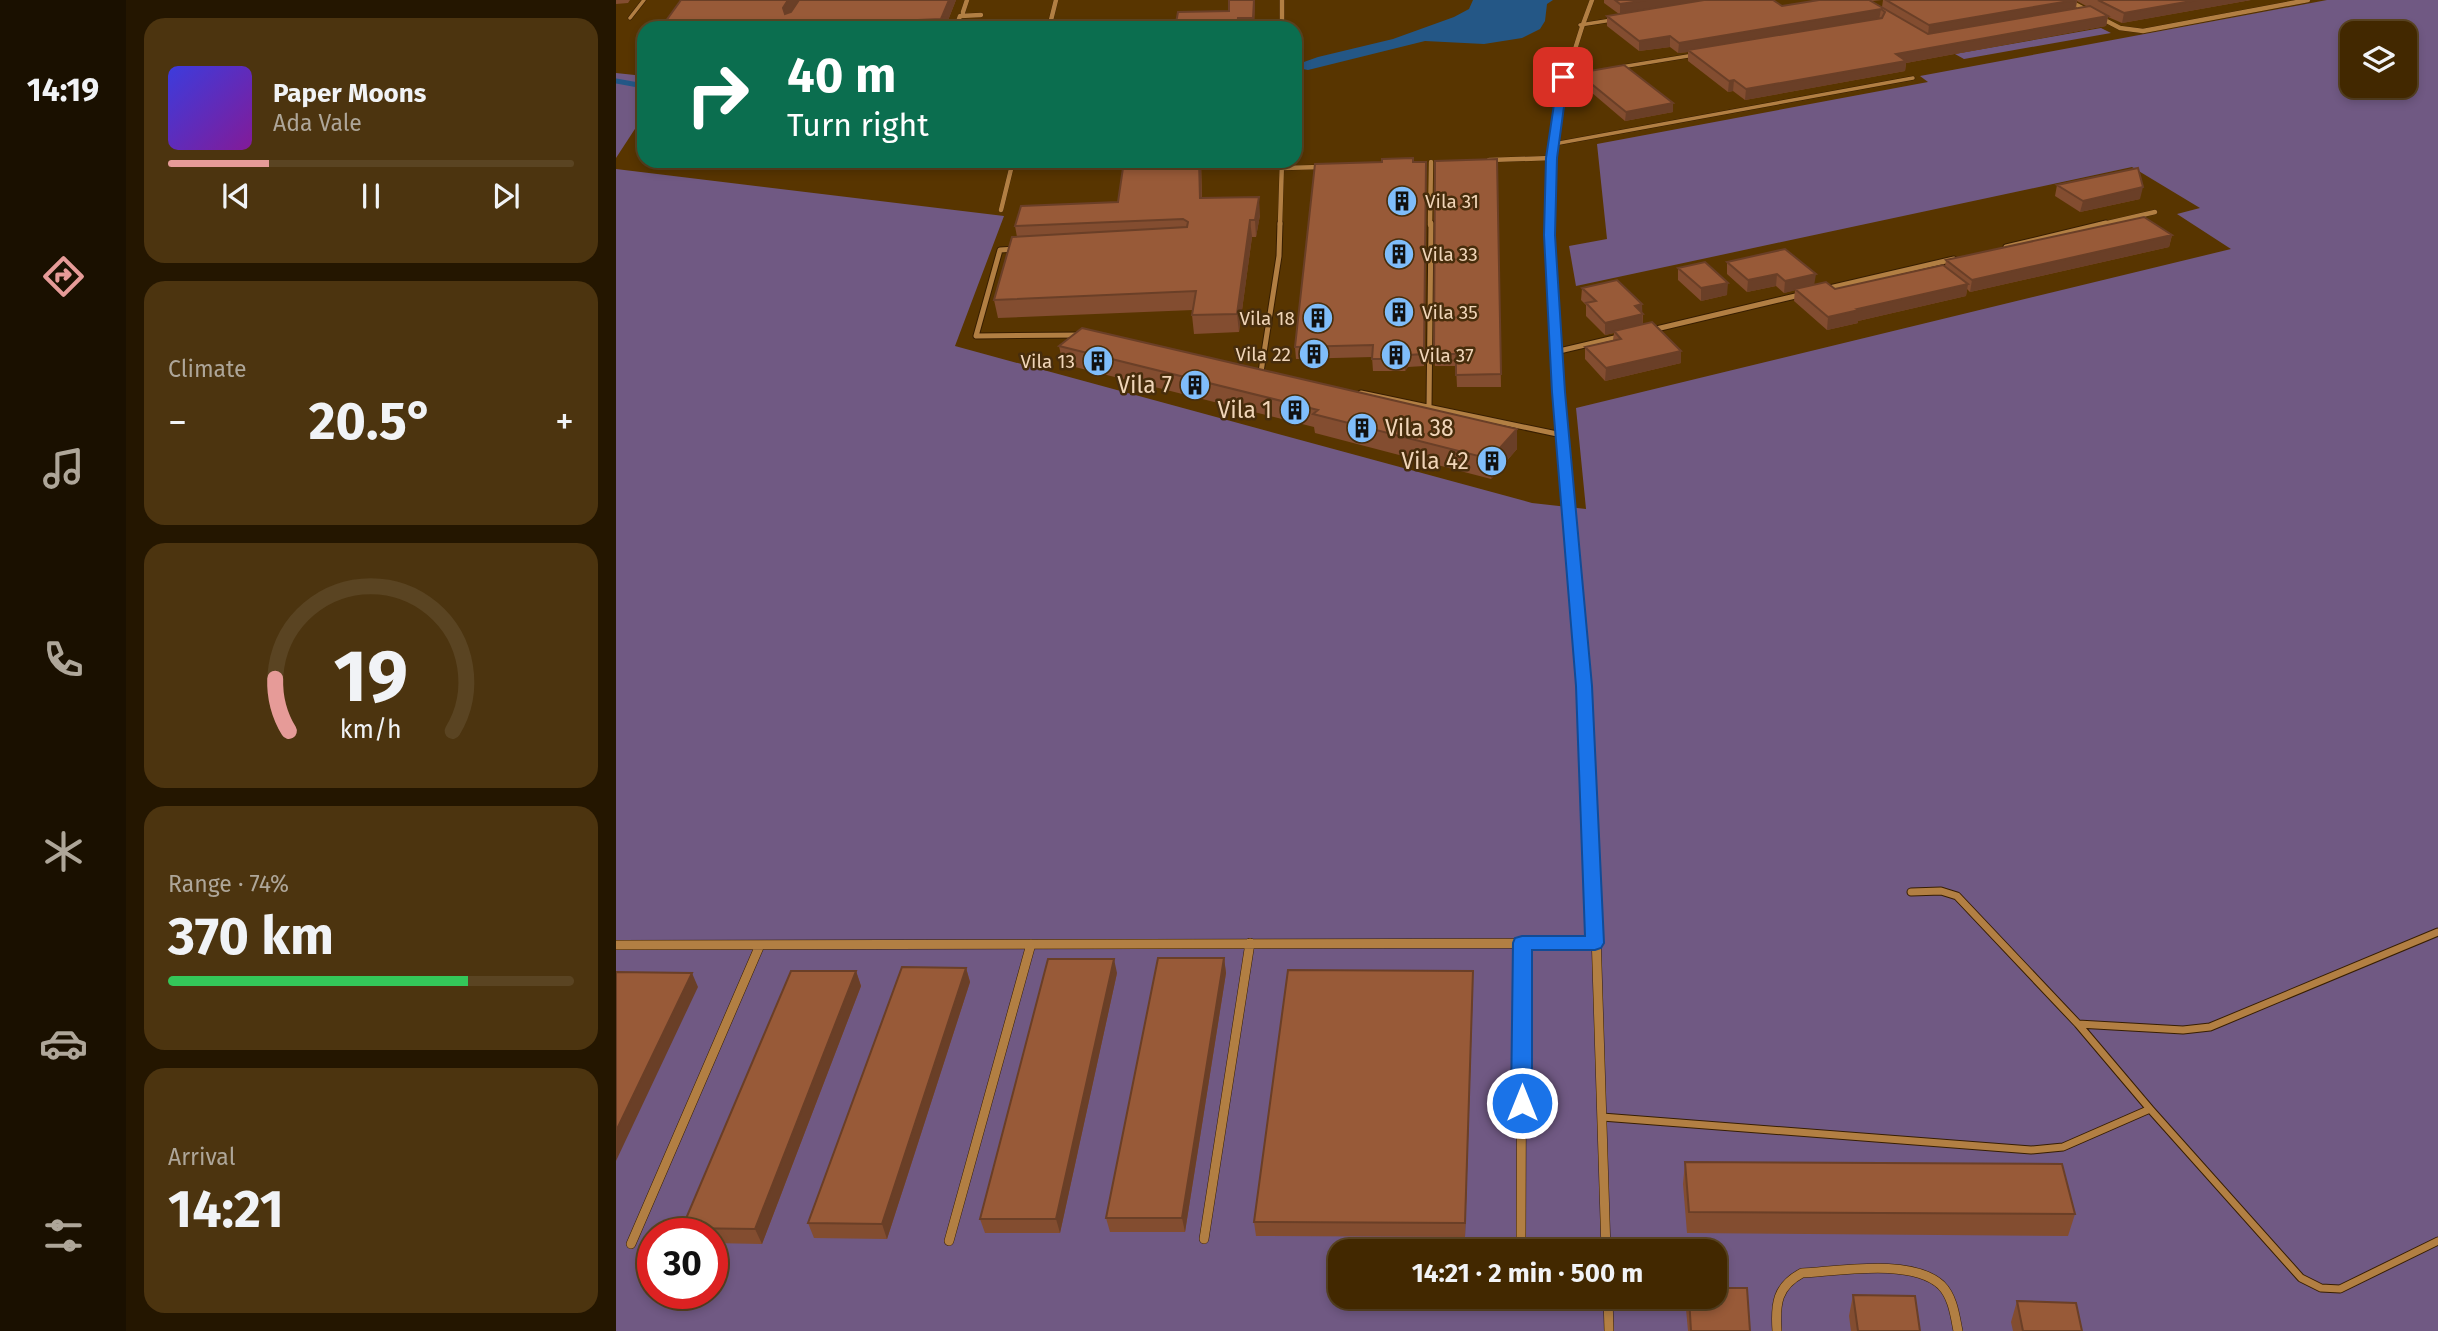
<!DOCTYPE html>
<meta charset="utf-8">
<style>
body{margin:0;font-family:"Fira Sans",sans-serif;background:#4c340f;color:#f1f3f6;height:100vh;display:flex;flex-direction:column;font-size:26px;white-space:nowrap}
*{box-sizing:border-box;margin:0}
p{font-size:23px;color:#aea699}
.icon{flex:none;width:38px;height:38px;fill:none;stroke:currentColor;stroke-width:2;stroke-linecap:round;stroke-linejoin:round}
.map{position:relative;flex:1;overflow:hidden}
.side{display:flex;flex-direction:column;gap:18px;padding:18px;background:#241600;width:490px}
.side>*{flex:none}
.banner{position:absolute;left:21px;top:21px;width:665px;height:147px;border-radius:21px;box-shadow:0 4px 10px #0003,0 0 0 2px #5a4422;background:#0b6e4f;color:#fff;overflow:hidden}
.buttons{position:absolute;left:1724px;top:21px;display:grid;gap:14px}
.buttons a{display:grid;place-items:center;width:77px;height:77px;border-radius:14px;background:#422800;box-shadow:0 4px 10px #0003,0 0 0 2px #5a4422;font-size:35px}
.speed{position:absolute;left:21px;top:1218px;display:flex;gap:14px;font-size:35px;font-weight:700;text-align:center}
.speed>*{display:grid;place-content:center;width:91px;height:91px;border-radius:50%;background:#422800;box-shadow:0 4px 10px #0003,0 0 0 2px #5a4422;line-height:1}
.speed .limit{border:10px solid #d22;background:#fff;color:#111}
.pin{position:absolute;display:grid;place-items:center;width:60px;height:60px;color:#fff;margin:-30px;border-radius:14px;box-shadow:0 4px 10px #0006}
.me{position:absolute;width:77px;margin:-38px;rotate:0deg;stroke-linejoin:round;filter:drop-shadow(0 0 5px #0008)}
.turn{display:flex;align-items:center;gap:24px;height:147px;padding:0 35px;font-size:32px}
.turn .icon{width:91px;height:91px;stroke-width:2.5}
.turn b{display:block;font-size:49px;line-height:60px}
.big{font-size:52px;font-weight:700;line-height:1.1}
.side .widget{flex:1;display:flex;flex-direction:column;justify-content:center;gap:10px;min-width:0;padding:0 24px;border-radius:21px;background:#4c340f}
.side .dial{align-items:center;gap:0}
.dial svg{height:182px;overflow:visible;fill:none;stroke:#5a4422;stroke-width:7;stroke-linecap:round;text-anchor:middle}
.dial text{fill:#f1f3f6;stroke:none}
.song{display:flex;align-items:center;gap:21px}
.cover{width:84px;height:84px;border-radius:10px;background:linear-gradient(135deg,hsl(240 70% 55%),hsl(290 70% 35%))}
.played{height:7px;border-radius:4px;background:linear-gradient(90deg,#e69b98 25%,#5a4422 25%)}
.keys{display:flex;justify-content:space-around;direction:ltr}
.heat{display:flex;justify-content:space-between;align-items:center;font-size:38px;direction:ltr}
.charge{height:10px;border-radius:5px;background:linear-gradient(90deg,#34c759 74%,#5a4422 0)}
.trip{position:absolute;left:712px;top:1239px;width:399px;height:70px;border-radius:21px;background:#422800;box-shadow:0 4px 10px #0003,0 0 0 2px #5a4422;font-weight:700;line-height:70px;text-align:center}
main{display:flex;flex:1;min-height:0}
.menu{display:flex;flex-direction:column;width:126px;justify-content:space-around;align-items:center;background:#1a1000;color:#aea699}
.menu .icon{width:49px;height:49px}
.menu .active{color:#e69b98}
.menu b{font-size:32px;color:#f1f3f6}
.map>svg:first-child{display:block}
.green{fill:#705983;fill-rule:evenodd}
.water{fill:#245786}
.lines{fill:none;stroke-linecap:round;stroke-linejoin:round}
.stream{stroke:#245786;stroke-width:5}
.lane-far1-casing{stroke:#371e00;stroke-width:4.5}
.lane-casing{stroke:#371e00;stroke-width:9}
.street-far3-casing{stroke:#371e00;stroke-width:5}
.street-far2-casing{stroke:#371e00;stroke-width:7}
.street-far1-casing{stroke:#371e00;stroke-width:9}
.street-casing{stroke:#371e00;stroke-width:10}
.lane-far1{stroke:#b27f43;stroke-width:3.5}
.lane{stroke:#b27f43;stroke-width:7}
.street-far3{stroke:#b27f43;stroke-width:4.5}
.street-far2{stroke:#b27f43;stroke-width:5}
.street-far1{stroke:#b27f43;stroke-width:7}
.street{stroke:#b27f43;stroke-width:9}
.wall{fill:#834d30;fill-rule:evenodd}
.shaded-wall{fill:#6a3f27}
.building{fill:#985a38;stroke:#6a3f27;stroke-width:2}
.route{fill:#1a73e8;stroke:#114b97;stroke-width:2}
.labels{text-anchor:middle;stroke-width:5;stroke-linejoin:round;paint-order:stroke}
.far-poi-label{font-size:19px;fill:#f0d5b8;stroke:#472d0c;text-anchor:start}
.poi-label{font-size:23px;fill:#f0d5b8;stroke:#472d0c;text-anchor:end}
</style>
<main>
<nav class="menu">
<b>14:19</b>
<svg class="icon active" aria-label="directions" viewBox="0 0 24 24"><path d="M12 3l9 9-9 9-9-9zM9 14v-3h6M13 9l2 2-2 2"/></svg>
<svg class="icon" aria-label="music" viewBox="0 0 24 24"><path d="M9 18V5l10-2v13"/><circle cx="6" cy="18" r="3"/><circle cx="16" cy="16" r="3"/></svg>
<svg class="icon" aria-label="phone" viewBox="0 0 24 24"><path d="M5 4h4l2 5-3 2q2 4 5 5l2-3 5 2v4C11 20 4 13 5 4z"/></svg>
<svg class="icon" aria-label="climate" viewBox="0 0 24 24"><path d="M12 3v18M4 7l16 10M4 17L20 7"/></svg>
<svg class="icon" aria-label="car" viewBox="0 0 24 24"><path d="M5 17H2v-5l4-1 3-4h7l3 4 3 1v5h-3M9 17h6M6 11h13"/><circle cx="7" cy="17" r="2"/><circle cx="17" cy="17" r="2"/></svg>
<svg class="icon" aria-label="filters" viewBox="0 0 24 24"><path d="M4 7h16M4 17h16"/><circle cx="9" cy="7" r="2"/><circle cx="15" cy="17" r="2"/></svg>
</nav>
<section class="side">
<div class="widget">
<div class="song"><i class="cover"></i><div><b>Paper Moons</b><p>Ada Vale</p></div></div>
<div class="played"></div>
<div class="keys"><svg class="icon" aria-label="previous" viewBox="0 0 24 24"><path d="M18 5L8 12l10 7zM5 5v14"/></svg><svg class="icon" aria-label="pause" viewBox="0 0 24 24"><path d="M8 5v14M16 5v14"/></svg><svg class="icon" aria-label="next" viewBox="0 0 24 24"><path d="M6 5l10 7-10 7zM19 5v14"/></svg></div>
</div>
<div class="widget"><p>Climate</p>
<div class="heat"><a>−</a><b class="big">20.5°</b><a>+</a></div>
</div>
<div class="widget dial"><svg viewBox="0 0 100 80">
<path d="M14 69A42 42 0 1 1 86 69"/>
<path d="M14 69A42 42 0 0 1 8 46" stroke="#e69b98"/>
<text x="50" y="56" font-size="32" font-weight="700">19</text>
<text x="50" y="72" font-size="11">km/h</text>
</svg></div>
<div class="widget"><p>Range · 74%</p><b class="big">370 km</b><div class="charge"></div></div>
<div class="widget"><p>Arrival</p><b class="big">14:21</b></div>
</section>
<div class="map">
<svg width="1822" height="1331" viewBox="0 0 1822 1331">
<rect width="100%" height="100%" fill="#583500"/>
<path class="green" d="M1711,0H1822V1331H0V169L388,216L339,346L916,503L970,509L960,408L1615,249L1561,214L1584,208L1516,167L960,286L953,246L991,239L981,144L1312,82L1304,76ZM1736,33H1788V86H1736ZM37,1234H96V1293H37ZM724,1251H1099V1297H724Z
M1485,28L1495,33L1348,59L1339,54Z
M0,73L28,76V115L0,158Z"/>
<path class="water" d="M857,0H937L931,4L929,21L924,29L906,38L868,44L809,41L692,70L682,68L685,63L702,57L777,39L838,17L853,9Z"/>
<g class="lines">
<path class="stream" d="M0,81L28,86"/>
<g class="lane-far1-casing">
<path id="lane-far1" d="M14,18L28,0
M964,25L996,20
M1005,67L1078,55
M947,77L968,74
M938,144L1297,78"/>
</g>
<g class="lane-casing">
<path id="lane" d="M1295,892L1325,891L1341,896L1462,1024L1567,1030L1594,1027L1822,932
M1534,1109L1685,1278L1705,1288L1724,1289L1822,1241
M986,1117L1415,1150L1447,1147L1534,1109L1462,1024"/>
</g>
<g class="street-far3-casing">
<path id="street-far3" d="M666,0V28
M1451,0L1472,11
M347,12L351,0
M1483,17L1504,28L1527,31L1692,0
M340,27L415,24L414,28
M340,28L344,16L365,15
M433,28L440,0
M873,160L936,158
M222,161L246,164L292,161
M666,168L707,167
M385,210L397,161
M664,225L666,161
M814,225L815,162
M935,225C934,147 947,73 976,0
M1483,225L1539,212"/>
</g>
<g class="street-far2-casing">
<path id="street-far2" d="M935,223L939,342L953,510
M1390,247L1490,223
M400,249L384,250L360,336L466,335
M1209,289L1338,259
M1036,330L1188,294
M939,352L1007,336
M645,372L663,256L664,223
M745,393L946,435
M813,408L815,223"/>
</g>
<g class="street-far1-casing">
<path id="street-far1" d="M952,508L968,689L978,872"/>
</g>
<g class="street-casing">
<path id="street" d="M978,870L990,1251
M0,945L979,943
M905,1237L906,943
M588,1239L634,943
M333,1241L415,944
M15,1244L144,945
M992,1297L993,1331
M1161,1331C1159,1304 1161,1286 1186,1273C1223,1271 1296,1258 1325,1285C1337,1297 1339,1316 1342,1331"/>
</g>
<use href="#lane-far1" class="lane-far1"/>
<use href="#lane" class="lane"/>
<use href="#street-far3" class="street-far3"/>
<use href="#street-far2" class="street-far2"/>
<use href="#street-far1" class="street-far1"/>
<use href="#street" class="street"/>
</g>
<path class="wall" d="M0,0H14L12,3L0,4Z
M65,0H340L329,28H48L47,25Z
M639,0L638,27L623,28L613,11Z
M988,0H1157L1166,6L1203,0H1266L1256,1L1266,7L1267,0H1635L1506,23L1492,17L1490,26L1290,63L1289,71L1129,100L1117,91L1112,92L1072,61V52L1062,53L1054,47L1023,51L991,26V16L1003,14L988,3ZM1461,1L1472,7L1460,9Z
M962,73L1057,103V112L1009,121L962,81Z
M881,159L885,387H841L840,366H819L818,354Z
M508,161H585L586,198L644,215L640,237H636L623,332L578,334L576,315L577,310L382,318L378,300L401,237L399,226L502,202Z
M797,162H810L808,366L792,367L789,371H757L756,357L680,359L679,347Z
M1441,185L1524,199L1464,212L1439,196Z
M1556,235L1553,247L1354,292L1351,289L1350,296L1242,321V323L1211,330L1178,301L1179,290L1168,293L1160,286L1131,292L1111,274V262L1169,249L1199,285L1219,289L1329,266L1330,260Z
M1062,268L1111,295L1085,301L1062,280Z
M966,288L1027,314V325L1065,351V363L989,381L969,359V347L997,340L998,333L989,335L970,316V305L965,300Z
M443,346L901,449L875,479L699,433L698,427L447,364Z
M608,958L610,973L569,1232H494L490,1218Z
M350,968L354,982L271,1239L198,1238L192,1223Z
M240,971L245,986L146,1244L96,1243V1234H69L66,1228Z
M857,971L849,1237L640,1236L638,1222Z
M501,973L444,1233H369L364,1219Z
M1069,1162L1459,1214L1452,1236L1071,1233L1067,1184Z
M1237,1295L1304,1331H1235L1233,1316Z
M1071,1297H1099L1134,1331H1072L1070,1309Z
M1401,1301L1466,1331H1397L1395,1322Z"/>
<path class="shaded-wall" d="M172,0H183L170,20L167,8Z
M333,0H340L329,28H326L325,19Z
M638,0H639L638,27L637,18Z
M1031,0H1096L1004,14V4Z
M1461,0L1459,10L1312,35L1313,25Z
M1581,0H1635L1506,23L1508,13Z
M1265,9L1263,20L1072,50V52L1062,53L1063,43Z
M1492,16L1490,26L1290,63L1289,71L1129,100L1130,89L1280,54Z
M1054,36V47L1023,51V41Z
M1118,80L1117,91L1112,92L1113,81Z
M1057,103V112L1009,121L1010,112Z
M583,161H585L586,216L584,198Z
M1527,187L1524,199L1464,212L1467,201Z
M643,197L644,215L640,237L639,220Z
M634,220L636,237L623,332L621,314Z
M1556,235L1553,247L1354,292L1356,280Z
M1161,274L1160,286L1131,292L1132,280Z
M1200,274L1198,286L1168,293L1169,281Z
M1112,283L1111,295L1085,301V288Z
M1352,284L1350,296L1242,321V323L1211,330L1212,317L1241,309Z
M1026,304L1027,326L998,331V333L989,335V323L1019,306Z
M1065,351V363L989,381L990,368Z
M792,355V367L789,371L788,359Z
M901,429V449L875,479L874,459Z
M608,958L610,973L569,1232L566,1218Z
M498,959L501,973L444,1233L440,1219Z
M350,968L354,982L271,1239L266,1224Z
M240,971L245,986L146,1244L139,1229Z
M857,971V986L849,1237V1223Z
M76,973L82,987L0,1161V1131Z"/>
<path class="building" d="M65,0H172L167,8L169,14L175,12L183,0H333L325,19L233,23L230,28H150L153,22L47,25Z
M613,0H638L637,18H622L621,28H559L562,12L613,11Z
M999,0H1031L1004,4Z
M1088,0H1157L1166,6L1203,0H1253L1312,34L1474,6L1492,16L1280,54L1290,61L1130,89L1118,80L1113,81L1072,50L1266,18L1269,12L1265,9L1063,43L1054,36L1023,41L991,16Z
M1270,0H1459L1313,25Z
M1482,0H1581L1508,13Z
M1008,65L1057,103L1010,112L962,73Z
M797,158V162H810L808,354L792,355L788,359H756L757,345L679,347L699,164L766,162V159Z
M881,159L885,374L840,375V354H818L819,161Z
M508,161H583L584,198L643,197L639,220H634L621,314L576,315L580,291L378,300L396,237L571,227L572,222L567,219L399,226L405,206L502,202Z
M1522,168L1527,187L1467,201L1441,185Z
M1528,217L1556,235L1356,280L1330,260Z
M1169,249L1200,274L1169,281L1161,274L1132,280L1111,262Z
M1089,262L1112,283L1085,288L1062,268Z
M1327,265L1352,284L1241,309L1243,310L1212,317L1179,289L1210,282L1219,289Z
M1001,280L1026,304L1019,306L1027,314L989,323L970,303L980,301L966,288Z
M1036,322L1065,351L990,368L969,347L1005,339L998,331Z
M466,328L901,429L874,459L697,414L702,410L443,346Z
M542,958H608L566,1218H490Z
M432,959H498L440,1219H364Z
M286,967L350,968L266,1224L192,1223Z
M672,970L857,971L849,1223L638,1222Z
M175,971H240L139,1229L66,1228Z
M0,972L76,973L0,1131Z
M1069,1162L1446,1164L1459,1214L1073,1212Z
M1099,1288H1131L1134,1331H1075L1073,1297H1099Z
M1237,1295L1299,1296L1304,1331H1242Z
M1401,1301L1460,1303L1466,1331H1407Z"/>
<path class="route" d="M947,74L952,77L941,158L939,235L949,392L976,686L988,943L985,948L979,950H916V1103L913,1109L906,1112L898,1109L895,1103L897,943L899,938L906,936H969L960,686L936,392L928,235L930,158L942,77Z"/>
<defs>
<g id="building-disc" transform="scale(1.575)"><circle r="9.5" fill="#7fbdfa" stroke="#472d0c"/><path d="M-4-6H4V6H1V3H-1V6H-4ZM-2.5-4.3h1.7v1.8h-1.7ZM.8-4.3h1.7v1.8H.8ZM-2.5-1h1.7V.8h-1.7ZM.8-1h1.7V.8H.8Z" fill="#111"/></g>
</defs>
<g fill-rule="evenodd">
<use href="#building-disc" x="786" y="201"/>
<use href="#building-disc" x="783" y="254"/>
<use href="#building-disc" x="783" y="312"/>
<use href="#building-disc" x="702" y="318"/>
<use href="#building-disc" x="698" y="354"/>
<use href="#building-disc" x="780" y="355"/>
<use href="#building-disc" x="482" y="361"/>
<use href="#building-disc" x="579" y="385"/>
<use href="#building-disc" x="679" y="410"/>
<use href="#building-disc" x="746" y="428"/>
<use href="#building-disc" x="876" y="461"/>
</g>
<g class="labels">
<g class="far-poi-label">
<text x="809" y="208">Vila 31</text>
<text x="806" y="261">Vila 33</text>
<text x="806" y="319">Vila 35</text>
<text x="679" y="325" text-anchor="end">Vila 18</text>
<text x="675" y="361" text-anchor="end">Vila 22</text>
<text x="803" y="362">Vila 37</text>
<text x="459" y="368" text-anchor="end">Vila 13</text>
</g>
<g class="poi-label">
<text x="556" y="393">Vila 7</text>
<text x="656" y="418">Vila 1</text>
<text x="769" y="436" text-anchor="start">Vila 38</text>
<text x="853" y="469">Vila 42</text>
</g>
</g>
</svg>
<div class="buttons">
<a><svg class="icon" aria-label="layers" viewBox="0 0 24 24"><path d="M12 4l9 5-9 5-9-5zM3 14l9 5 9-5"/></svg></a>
</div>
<div class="speed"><div class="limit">30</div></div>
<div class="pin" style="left:947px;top:77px;background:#d93025"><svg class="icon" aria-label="arrive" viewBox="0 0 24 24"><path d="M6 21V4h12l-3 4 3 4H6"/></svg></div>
<svg class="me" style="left:906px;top:1103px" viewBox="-20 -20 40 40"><circle r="17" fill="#1a73e8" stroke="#fff" stroke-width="3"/><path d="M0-11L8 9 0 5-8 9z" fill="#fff"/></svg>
<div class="trip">14:21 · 2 min · 500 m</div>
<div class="banner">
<div class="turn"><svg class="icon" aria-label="right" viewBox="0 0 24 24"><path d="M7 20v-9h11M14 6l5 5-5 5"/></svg><div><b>40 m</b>Turn right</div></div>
</div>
</div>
</main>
